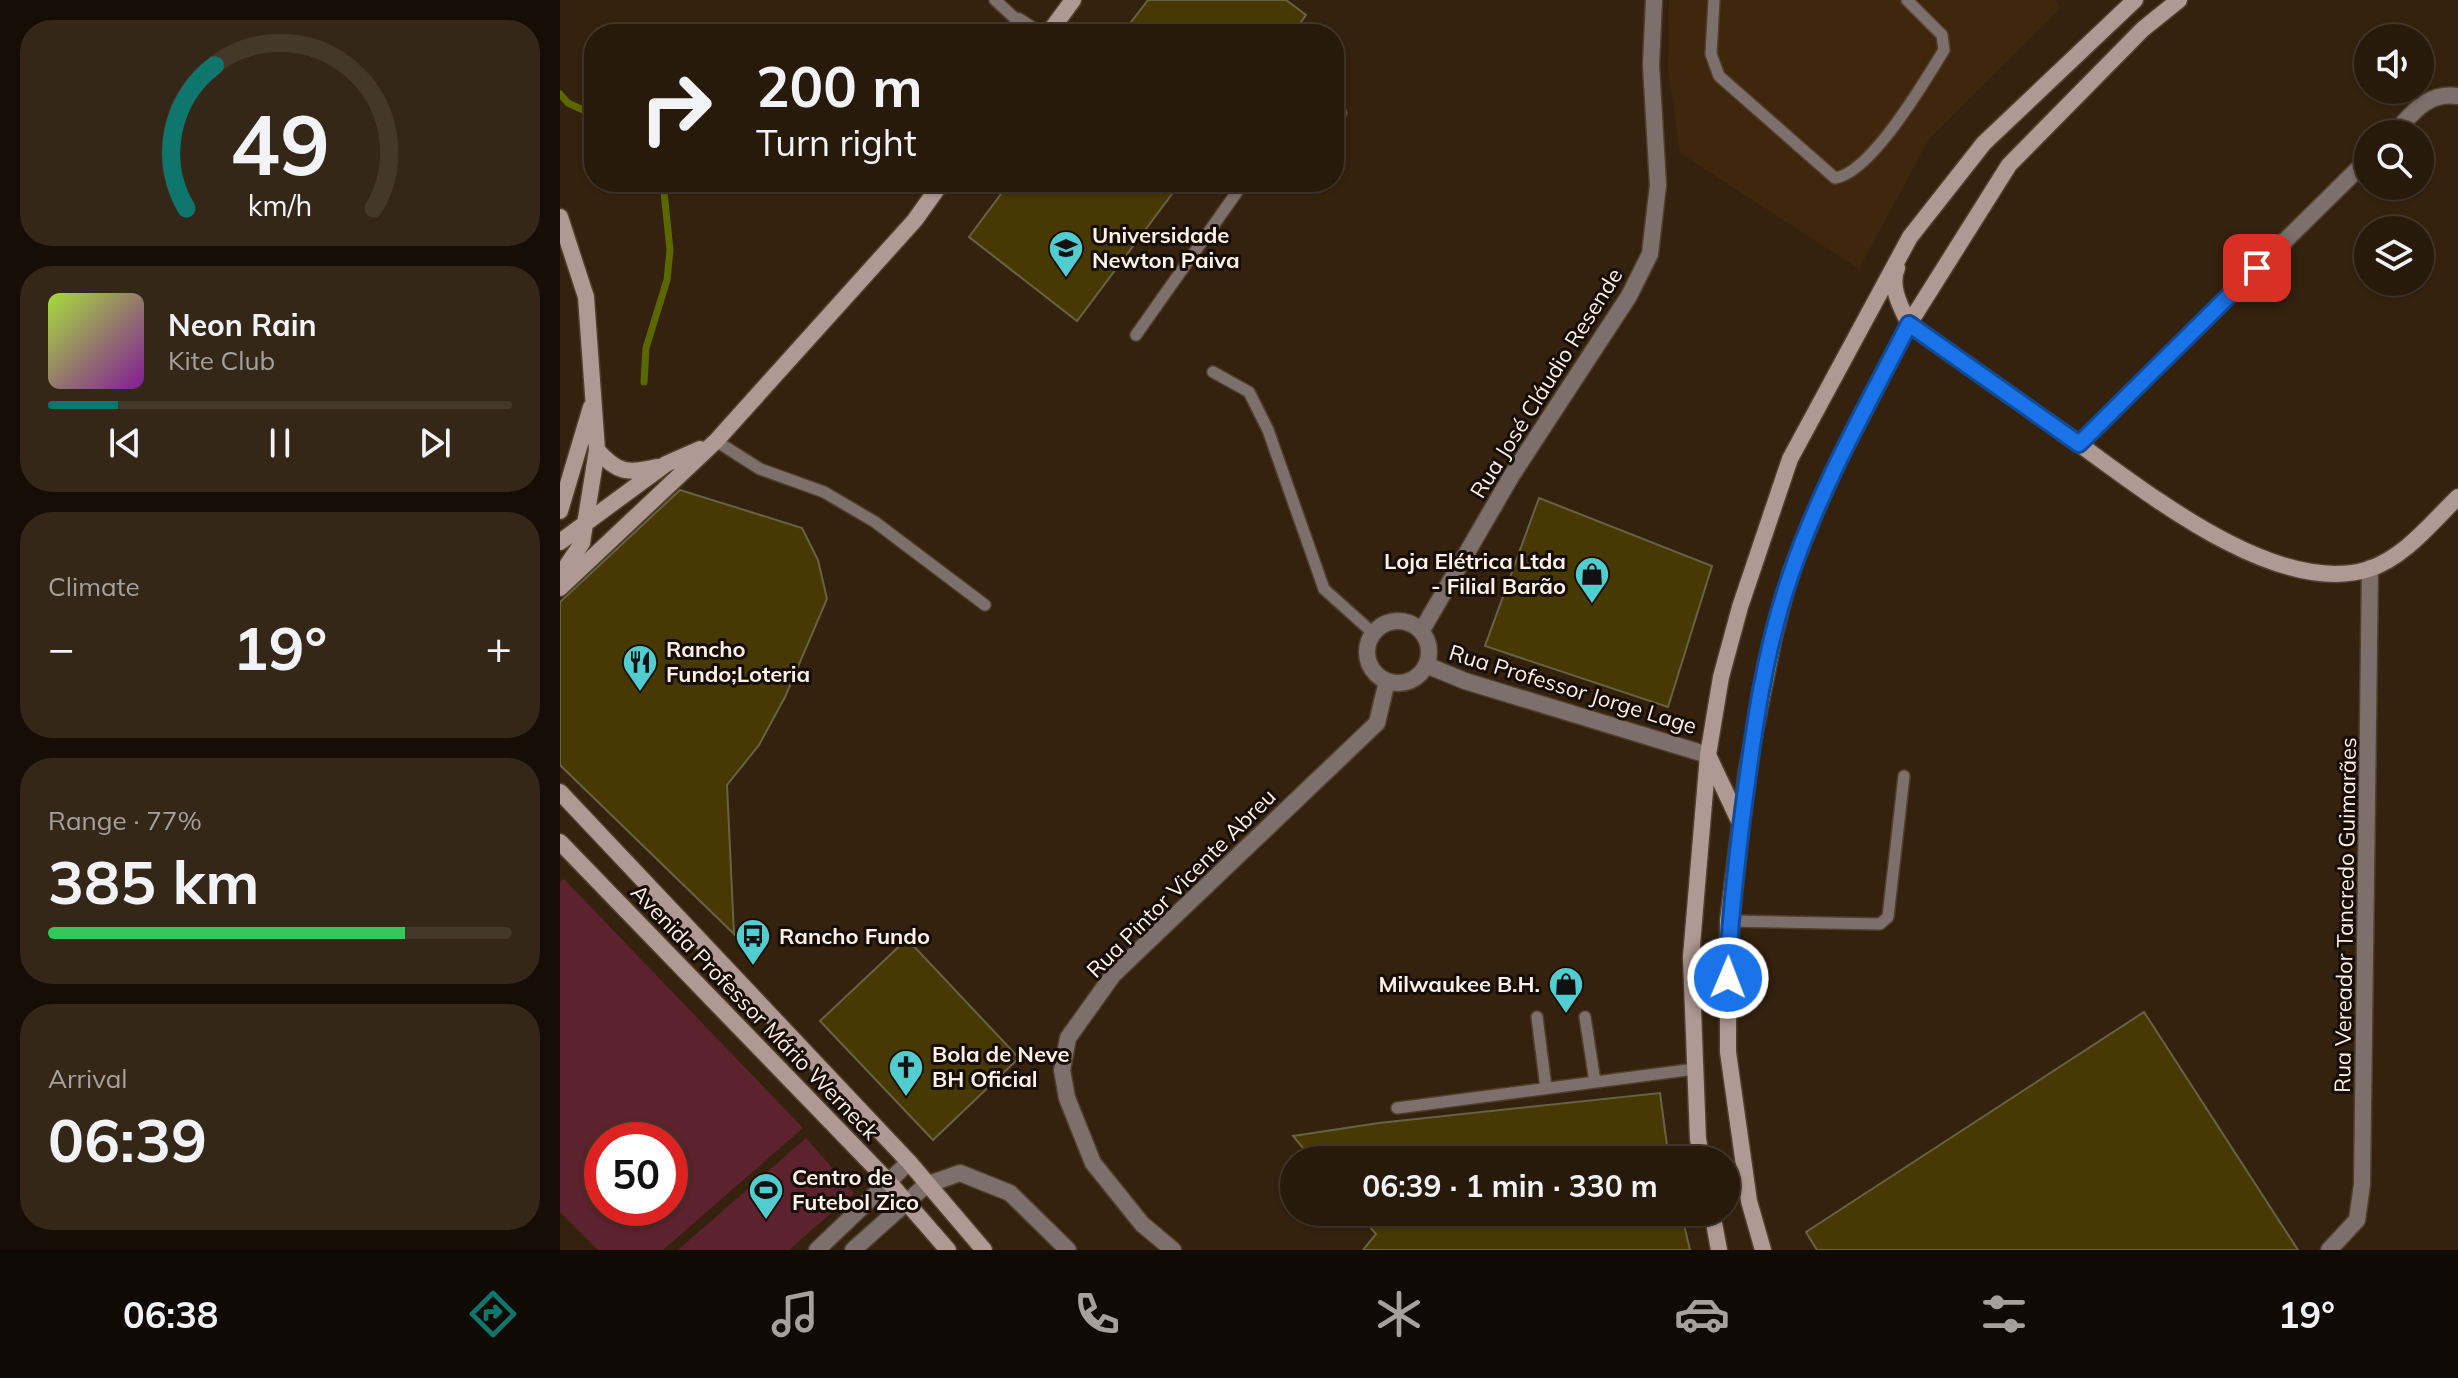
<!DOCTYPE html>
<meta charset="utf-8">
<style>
body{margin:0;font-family:Mulish,sans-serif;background:#342718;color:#f1f3f6;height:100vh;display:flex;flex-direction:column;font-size:30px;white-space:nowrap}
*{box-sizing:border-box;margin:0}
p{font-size:26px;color:#a5a19c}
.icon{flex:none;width:44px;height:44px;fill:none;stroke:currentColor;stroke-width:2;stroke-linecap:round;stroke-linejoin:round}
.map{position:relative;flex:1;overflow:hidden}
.details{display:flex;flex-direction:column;gap:20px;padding:20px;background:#160e06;width:560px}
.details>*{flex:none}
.hud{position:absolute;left:24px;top:24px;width:760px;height:168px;border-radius:32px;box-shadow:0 2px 6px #0004,0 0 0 2px #44382b;background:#281a0a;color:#f1f3f6;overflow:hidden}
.tools{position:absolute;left:1794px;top:24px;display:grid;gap:16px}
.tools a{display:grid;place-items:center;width:80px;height:80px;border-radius:50%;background:#281a0a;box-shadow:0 2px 6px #0004,0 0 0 2px #44382b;font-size:40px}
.speed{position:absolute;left:24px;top:1122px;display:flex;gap:16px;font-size:40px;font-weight:700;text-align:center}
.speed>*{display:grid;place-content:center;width:104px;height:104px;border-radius:50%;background:#281a0a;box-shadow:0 2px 6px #0004,0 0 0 2px #44382b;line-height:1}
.speed .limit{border:12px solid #d22;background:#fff;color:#111}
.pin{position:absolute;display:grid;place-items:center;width:68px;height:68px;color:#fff;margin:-34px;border-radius:16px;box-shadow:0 4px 12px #0006}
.me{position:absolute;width:88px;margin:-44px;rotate:1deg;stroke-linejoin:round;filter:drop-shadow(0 0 6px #0008)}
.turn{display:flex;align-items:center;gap:28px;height:168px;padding:0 40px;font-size:36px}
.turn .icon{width:104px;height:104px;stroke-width:2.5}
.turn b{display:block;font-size:56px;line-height:68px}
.big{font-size:60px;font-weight:700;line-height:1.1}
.details .card{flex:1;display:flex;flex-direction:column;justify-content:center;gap:12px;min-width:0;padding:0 28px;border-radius:32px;background:#342718}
.details .dial{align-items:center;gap:0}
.dial svg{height:208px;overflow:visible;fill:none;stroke:#44382b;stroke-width:7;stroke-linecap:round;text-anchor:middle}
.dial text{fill:#f1f3f6;stroke:none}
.song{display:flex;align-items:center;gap:24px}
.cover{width:96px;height:96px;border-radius:12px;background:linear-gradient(135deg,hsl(80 70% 55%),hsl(290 70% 35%))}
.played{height:8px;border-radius:4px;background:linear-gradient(90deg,#0f766e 15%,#44382b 15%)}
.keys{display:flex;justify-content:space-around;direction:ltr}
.heat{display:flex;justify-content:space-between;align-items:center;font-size:44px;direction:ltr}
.charge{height:12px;border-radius:6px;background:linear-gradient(90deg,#34c759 77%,#44382b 0)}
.trip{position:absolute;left:720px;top:1146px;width:460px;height:80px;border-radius:40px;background:#281a0a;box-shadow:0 2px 6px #0004,0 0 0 2px #44382b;font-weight:700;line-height:80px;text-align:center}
.tab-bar{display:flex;height:128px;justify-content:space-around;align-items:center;background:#100a04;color:#a5a19c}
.tab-bar .icon{width:56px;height:56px}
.tab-bar .active{color:#0f766e}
.tab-bar b{font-size:36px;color:#f1f3f6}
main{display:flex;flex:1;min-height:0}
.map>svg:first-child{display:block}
.built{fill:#3f270d}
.green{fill:#5c222d;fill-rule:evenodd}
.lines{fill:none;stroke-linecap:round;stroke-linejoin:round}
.stream{stroke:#5b6800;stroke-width:7}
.building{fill:#473804;stroke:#6a6145;stroke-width:2}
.lane-casing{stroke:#513f2c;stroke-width:14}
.street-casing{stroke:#513f2c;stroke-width:19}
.secondary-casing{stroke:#513f2c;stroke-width:19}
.lane{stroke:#7d6f6b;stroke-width:11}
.street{stroke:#7d6f6b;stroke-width:16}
.secondary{stroke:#af9992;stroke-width:16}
.route-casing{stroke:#114b97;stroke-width:20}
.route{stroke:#1a73e8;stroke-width:14}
.labels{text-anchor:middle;stroke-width:6;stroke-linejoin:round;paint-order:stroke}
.poi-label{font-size:22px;font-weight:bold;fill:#fef1e5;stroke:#160d06;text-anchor:start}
.street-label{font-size:22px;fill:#fef1e5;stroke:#160d06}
</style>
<main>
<section class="details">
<div class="card dial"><svg viewBox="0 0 100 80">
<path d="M14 69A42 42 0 1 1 86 69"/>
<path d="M14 69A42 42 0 0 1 25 14" stroke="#0f766e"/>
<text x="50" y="56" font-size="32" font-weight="700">49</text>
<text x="50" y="72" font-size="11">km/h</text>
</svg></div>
<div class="card">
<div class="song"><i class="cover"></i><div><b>Neon Rain</b><p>Kite Club</p></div></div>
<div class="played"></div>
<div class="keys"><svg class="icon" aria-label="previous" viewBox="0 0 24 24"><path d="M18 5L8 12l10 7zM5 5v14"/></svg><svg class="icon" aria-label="pause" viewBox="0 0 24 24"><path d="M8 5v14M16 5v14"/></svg><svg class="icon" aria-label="next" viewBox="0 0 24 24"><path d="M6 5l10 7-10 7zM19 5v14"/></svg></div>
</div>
<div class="card"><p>Climate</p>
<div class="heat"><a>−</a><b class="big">19°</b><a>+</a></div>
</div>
<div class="card"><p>Range · 77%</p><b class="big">385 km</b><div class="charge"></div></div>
<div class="card"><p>Arrival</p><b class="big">06:39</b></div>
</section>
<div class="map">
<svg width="1898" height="1250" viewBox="0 0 1898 1250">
<rect width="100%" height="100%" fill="#35220e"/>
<path class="built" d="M1109,0H1495L1501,8L1369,139L1299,269L1120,153L1108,69Z"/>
<path class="green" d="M4,879L243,1128L103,1250H38L0,1212V882ZM42,1140H110V1208H42Z
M246,1138L294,1193L229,1250H118Z"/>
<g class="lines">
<path class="stream" d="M0,94L8,103L34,115
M84,382L86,348L107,280L110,250L103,182"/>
</g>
<path class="building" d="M588,0H726L746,15L732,34H562Z
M450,182H621L517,321L409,237Z
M120,490L242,528L258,560L267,599L225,697L199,745L167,785L174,934L0,765V602Z
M979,498L1152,566L1108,707L925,646Z
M347,939L459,1058L373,1140L260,1021Z
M1584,1012L1738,1250H1257L1246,1232Z
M1100,1093L1109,1160H753L733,1136L819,1123Z
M797,1212H1121L1130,1250H803L816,1234Z"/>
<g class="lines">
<g class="lane-casing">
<path id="lane" d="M435,0L458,21
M1154,0L1151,54L1159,76L1275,178C1311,173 1365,81 1384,50L1382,35L1347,0
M774,107L781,113
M576,335L684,182
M653,372L689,392L708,430L764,589L813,633
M156,441L200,469L264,492L315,522L425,605
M1168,921L1320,924L1328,917L1344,776
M977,1017L986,1088
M1025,1017L1035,1082
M837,1108L1135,1069"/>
</g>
<g class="street-casing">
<path id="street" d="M458,21L478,34
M1833,134C1853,113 1866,92 1898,96
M1519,444L1808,159
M807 652a31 31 0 1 1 62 0a31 31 0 1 1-62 0Z
M862,630L952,475L1069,296L1090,254L1098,185L1091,65L1094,0
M866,665L905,681L1148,755
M257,1250L349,1162
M293,1250L366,1185L400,1173L450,1193L508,1250
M613,1250L582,1224L533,1163L507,1098L502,1070L508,1038L553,975L817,723L827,681
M1769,1250L1797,1220L1802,1185L1810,568"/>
</g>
<g class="secondary-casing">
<path id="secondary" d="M488,34L513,0
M0,217L26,297L37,450L22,543L0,576
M1337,268C1329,287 1341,307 1349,324C1402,361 1455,398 1508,436C1580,487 1715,599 1809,569C1845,557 1872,522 1898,497
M37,450C57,473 68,474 97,467
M0,511L31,407
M0,542L106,464L140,449
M0,588L156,441L355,220L382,182
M1148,755L1181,825
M0,792L349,1162L424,1250
M0,842L328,1181L388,1250
M1142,1160L1138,1139L1131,957L1148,755L1161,677L1180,607L1230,459L1350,237L1424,143L1575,0
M1152,1212L1159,1250
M1203,1250L1189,1201L1168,1052V921L1187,770L1214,637L1231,571L1270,478L1349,324L1449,165L1583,29L1619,0"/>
</g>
<use href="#lane" class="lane"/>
<use href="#street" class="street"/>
<use href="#secondary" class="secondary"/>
</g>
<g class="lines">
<g class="route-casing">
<path id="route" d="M1168,978C1169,927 1175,878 1181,827C1192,742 1203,652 1232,571C1262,484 1308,404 1349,324L1519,444L1697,268"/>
</g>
<use href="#route" class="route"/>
</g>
<defs>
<g id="university-pin" transform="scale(1.8)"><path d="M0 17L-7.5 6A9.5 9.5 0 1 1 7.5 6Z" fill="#52cdcf" stroke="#160d06"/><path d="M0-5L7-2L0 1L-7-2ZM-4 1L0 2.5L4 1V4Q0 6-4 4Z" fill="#111"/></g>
<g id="shop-pin" transform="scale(1.8)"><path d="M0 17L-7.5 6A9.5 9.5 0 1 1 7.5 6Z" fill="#52cdcf" stroke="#160d06"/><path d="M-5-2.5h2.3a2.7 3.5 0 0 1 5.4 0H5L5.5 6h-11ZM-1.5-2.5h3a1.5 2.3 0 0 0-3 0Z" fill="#111"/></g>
<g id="restaurant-pin" transform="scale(1.8)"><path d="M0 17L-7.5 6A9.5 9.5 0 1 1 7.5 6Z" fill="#52cdcf" stroke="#160d06"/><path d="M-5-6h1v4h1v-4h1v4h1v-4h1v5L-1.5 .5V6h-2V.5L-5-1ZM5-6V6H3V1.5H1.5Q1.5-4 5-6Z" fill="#111"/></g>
<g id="bus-pin" transform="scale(1.8)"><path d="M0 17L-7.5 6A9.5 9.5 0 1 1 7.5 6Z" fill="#52cdcf" stroke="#160d06"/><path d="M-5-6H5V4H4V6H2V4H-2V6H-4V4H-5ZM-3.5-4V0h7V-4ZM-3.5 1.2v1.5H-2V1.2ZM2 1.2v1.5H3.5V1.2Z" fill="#111"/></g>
<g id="church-pin" transform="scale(1.8)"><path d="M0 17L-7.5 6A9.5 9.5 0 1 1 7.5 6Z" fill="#52cdcf" stroke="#160d06"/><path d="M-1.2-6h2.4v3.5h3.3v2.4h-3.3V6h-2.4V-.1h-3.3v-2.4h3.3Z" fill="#111"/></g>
<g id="stadium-pin" transform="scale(1.8)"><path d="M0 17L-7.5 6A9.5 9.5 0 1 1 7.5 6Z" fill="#52cdcf" stroke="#160d06"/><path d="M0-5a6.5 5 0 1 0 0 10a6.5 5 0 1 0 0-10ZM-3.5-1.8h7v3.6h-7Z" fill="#111"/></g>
</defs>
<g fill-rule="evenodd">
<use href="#university-pin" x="506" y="248"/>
<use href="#shop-pin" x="1032" y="574"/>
<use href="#restaurant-pin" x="80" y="662"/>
<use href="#bus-pin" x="193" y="936"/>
<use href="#shop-pin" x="1006" y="984"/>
<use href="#church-pin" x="346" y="1067"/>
<use href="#stadium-pin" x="206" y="1190"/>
</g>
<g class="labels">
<g class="poi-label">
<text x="532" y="243">Universidade<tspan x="532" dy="25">Newton Paiva</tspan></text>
<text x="1006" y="569" text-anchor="end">Loja Elétrica Ltda<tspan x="1006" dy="25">- Filial Barão</tspan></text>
<text x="106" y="657">Rancho<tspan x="106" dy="25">Fundo;Loteria</tspan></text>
<text x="219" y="944">Rancho Fundo</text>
<text x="980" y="992" text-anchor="end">Milwaukee B.H.</text>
<text x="372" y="1062">Bola de Neve<tspan x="372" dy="25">BH Oficial</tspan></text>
<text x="232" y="1185">Centro de<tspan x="232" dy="25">Futebol Zico</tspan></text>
</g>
<g class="street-label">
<text transform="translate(986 383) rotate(-58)" y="8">Rua José Cláudio Resende</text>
<text transform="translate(1013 689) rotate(17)" y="8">Rua Professor Jorge Lage</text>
<text transform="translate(621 883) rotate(-45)" y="8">Rua Pintor Vicente Abreu</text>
<text transform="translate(1785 915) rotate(-89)" y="8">Rua Vereador Tancredo Guimarães</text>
<text transform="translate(195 1012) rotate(46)" y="8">Avenida Professor Mário Werneck</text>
</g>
</g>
</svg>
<div class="tools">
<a><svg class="icon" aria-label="sound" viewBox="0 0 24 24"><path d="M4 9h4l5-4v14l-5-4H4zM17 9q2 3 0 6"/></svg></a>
<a><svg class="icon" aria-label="search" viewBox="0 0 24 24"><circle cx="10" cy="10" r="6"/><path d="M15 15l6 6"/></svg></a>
<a><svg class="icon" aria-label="layers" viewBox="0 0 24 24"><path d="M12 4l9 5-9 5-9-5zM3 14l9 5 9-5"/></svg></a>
</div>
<div class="speed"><div class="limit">50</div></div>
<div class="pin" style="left:1697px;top:268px;background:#d93025"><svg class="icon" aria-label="arrive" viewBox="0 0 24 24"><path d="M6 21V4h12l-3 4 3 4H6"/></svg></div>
<svg class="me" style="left:1168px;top:978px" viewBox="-20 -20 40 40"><circle r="17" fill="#1a73e8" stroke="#fff" stroke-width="3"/><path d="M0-11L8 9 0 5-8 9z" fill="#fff"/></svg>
<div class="trip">06:39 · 1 min · 330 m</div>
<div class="hud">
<div class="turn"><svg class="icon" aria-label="right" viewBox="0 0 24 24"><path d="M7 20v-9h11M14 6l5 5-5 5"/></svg><div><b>200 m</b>Turn right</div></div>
</div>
</div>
</main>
<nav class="tab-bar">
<b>06:38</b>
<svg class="icon active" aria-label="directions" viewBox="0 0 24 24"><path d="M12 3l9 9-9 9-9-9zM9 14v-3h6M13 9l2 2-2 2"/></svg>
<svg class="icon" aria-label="music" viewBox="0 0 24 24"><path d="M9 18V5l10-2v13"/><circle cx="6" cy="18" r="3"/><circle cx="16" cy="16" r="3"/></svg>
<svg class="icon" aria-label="phone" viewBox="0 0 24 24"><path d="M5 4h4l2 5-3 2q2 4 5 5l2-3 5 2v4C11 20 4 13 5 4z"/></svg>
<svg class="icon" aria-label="climate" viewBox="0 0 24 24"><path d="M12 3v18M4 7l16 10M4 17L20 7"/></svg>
<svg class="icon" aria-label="car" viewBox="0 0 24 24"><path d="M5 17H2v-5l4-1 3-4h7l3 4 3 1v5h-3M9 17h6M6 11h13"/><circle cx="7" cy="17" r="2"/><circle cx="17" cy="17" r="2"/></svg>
<svg class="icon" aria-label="filters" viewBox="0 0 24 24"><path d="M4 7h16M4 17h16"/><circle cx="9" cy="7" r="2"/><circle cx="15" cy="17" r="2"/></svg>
<b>19°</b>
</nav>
